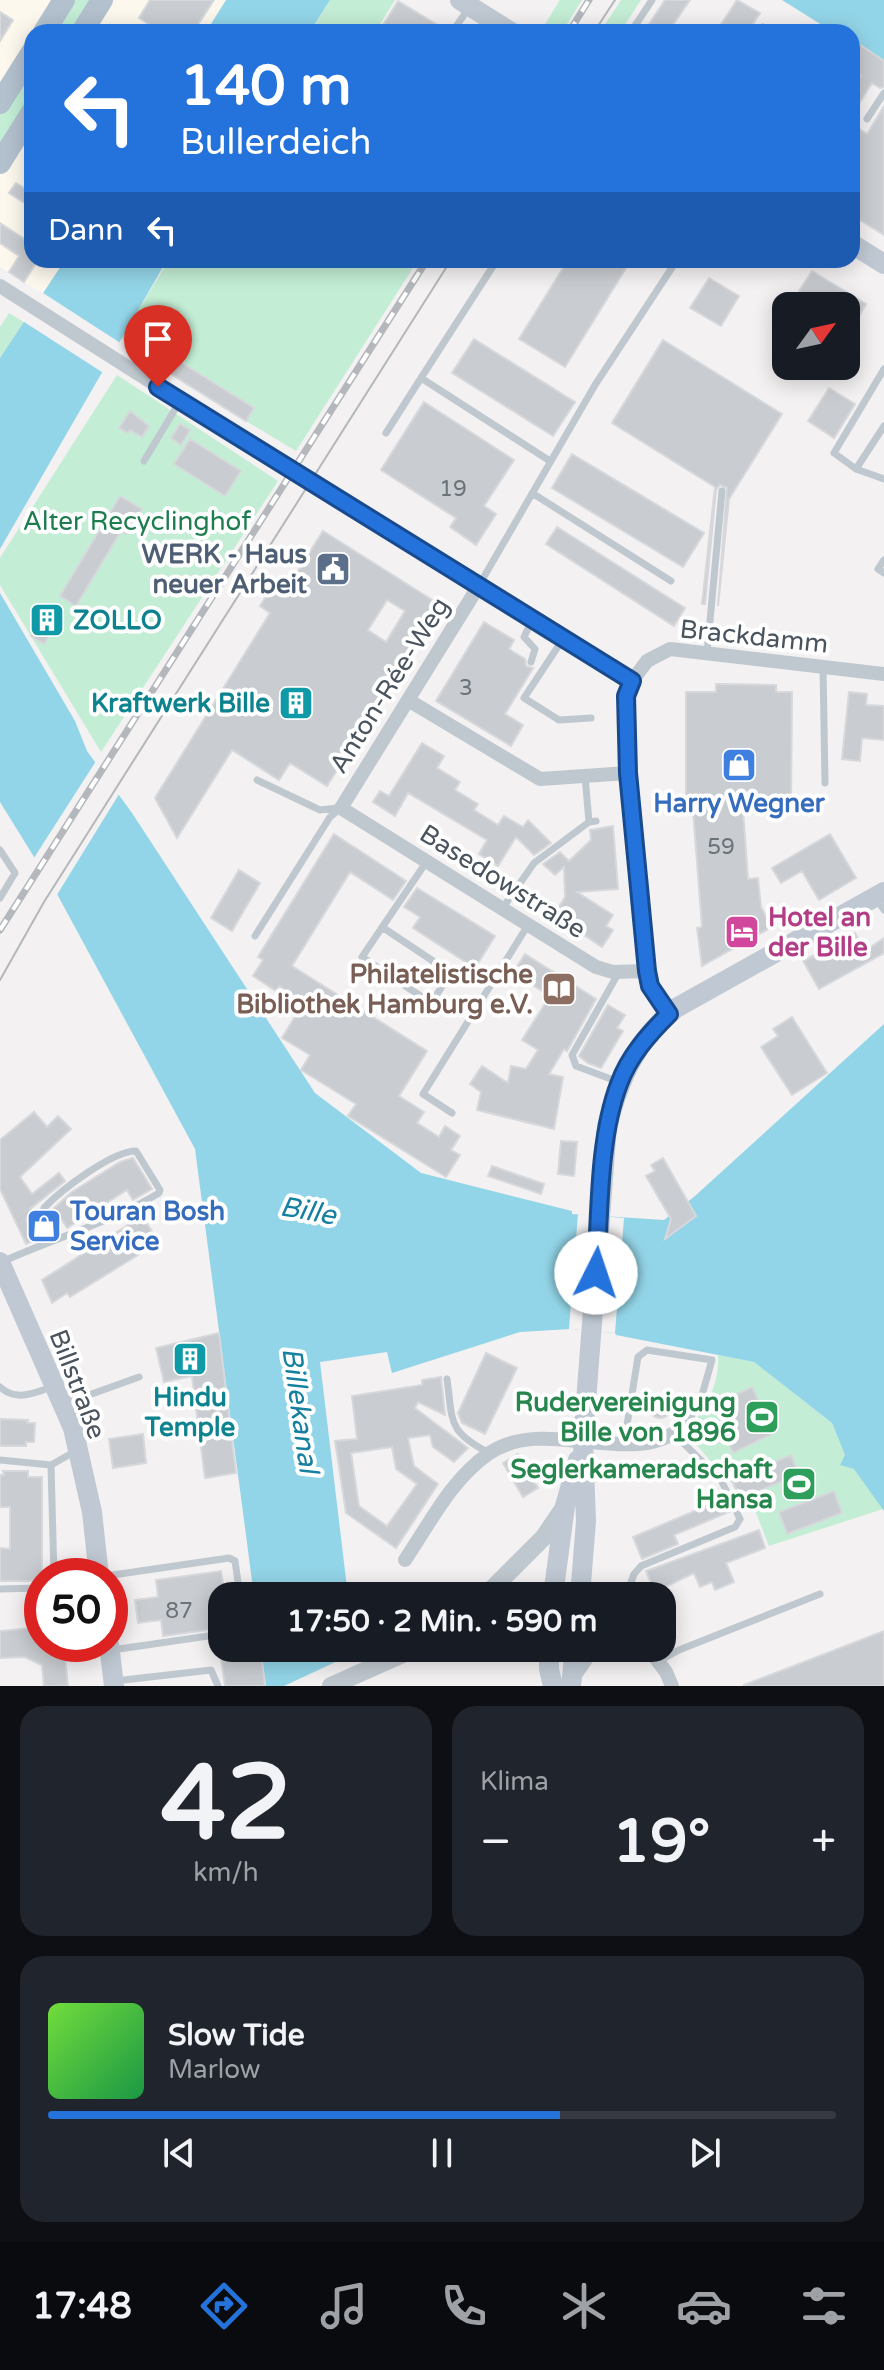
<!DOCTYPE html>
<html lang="de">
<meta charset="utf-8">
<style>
body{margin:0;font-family:"Varela Round",sans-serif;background:#20242c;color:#f1f3f6;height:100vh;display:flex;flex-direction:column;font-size:30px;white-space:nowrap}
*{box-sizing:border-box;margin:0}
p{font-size:26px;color:#9ea1a6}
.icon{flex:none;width:44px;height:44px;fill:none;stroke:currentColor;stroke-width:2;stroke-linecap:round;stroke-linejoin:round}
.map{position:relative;height:1686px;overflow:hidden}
.details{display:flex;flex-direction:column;gap:20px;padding:20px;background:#0d0f14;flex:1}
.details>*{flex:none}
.hud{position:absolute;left:24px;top:24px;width:836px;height:244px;border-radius:24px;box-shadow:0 4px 20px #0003;background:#2472db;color:#fff;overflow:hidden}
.needle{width:52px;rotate:57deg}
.controls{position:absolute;left:772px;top:292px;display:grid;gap:16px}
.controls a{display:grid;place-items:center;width:88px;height:88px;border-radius:16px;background:#171b24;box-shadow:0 4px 20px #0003;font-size:40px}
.speed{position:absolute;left:24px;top:1558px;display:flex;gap:16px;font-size:40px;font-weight:700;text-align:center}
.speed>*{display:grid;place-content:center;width:104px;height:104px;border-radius:50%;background:#171b24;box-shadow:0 4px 20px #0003;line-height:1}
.speed .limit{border:12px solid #d22;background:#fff;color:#111}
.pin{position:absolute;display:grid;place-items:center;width:68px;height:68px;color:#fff;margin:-82px -34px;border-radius:50% 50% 50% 0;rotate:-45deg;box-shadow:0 0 8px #0007}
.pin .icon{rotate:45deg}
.me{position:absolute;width:88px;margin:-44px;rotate:4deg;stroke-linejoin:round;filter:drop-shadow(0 0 6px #0008)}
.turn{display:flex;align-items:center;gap:28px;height:168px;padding:0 24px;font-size:36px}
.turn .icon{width:104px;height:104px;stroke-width:2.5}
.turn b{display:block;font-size:56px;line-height:68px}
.then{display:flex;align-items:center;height:76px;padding:0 24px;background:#0003;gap:16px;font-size:30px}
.big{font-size:60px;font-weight:700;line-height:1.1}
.details .tile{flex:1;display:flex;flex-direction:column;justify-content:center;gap:12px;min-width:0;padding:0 28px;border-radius:24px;background:#20242c}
.details .dial{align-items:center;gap:0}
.dial b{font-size:104px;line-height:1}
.song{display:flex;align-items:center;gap:24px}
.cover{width:96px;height:96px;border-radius:12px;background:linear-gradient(135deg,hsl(100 70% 55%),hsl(140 70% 35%))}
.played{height:8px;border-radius:4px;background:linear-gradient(90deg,#2472db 65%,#363941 65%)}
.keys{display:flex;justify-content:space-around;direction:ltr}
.heat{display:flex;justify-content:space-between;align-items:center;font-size:44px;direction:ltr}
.details .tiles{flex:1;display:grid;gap:20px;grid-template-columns:1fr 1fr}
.tile:last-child{grid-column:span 2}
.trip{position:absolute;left:208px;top:1582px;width:468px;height:80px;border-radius:24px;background:#171b24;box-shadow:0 4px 20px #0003;font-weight:700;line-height:80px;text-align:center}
.menu{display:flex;height:128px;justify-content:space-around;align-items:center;background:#090b0e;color:#9ea1a6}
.menu .icon{width:56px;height:56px}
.menu .active{color:#2472db}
.menu b{font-size:36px;color:#f1f3f6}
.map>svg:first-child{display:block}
.commercial{fill:#fcf8ed}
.green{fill:#c3edd4}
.water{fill:#93d5e8}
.pier{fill:#f3f1f1}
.building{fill:#c9ccd0;stroke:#d6d8dc;stroke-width:2;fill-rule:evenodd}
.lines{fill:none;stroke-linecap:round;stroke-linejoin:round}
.service{stroke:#c0c8cf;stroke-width:7}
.minor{stroke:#c0c8cf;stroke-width:14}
.tertiary{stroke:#c0c8cf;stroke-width:18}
.secondary{stroke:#c0c9d3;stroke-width:20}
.primary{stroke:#b3c0ce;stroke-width:22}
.tram{stroke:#b4b7bb;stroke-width:2}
.rail-casing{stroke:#b4b7bb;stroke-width:7}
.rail{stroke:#fff;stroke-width:4;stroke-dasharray:12;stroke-linecap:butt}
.route-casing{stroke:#174a8e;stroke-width:20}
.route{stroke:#2472db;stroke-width:14}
.labels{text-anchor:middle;stroke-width:8;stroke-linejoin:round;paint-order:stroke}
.number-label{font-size:22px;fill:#6a727a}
.park-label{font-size:26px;fill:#1d7d4e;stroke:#fff}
.service-label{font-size:26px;font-weight:bold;fill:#4e5e75;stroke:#fff;text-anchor:end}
.culture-label{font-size:26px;font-weight:bold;fill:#0d838f;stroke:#fff;text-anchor:start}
.street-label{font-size:26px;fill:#4a545e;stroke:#fff}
.shop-label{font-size:26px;font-weight:bold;fill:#366cbe;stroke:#fff}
.hotel-label{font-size:26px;font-weight:bold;fill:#b23c85;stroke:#fff;text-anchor:start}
.education-label{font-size:26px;font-weight:bold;fill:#785e54;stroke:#fff;text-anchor:end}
.leisure-label{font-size:26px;font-weight:bold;fill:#27864d;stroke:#fff;text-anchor:end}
.water-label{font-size:28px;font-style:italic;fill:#15809f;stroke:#fff}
</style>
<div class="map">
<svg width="884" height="1686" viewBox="0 0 884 1686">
<rect width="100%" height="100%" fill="#f3f1f1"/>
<path class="commercial" d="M0,0H226L206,32H32V260H65L43,294L0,267Z"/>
<path class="green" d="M72,0H90L70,32H52Z
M330,0H395L375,32H311Z
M560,0H582L562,32L545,24Z
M621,0H641L620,32H600Z
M32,63V93L0,144V113Z
M169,260H418L296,451L246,421L254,408L139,336L133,345L121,338Z
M9,313L24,322L0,358V327Z
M117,375L278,481L101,752L0,585V558Z
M718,1355L754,1362L832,1423L845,1455L883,1509L769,1546L749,1495C725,1483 706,1453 686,1434C704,1410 720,1386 718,1355Z"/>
<path class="water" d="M226,0H330L310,32H206Z
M782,0H884V64L852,44V32H833Z
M65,260H167L0,549V358Z
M0,593L75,721L87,751L132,813L315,1093L421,1173L572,1211V1214L664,1220L695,1196L884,1024V1511L854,1469L840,1465L845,1455L832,1423L754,1362L616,1335L615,1333L570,1329L520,1332L392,1373L387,1352L320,1362L348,1596H254L195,1149L57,894L0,802Z
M261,1648H355L357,1686H266Z"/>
<path class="pier" d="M40,291L122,344L105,374L21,320Z
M98,758L121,791L55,898L32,861Z
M578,1214L624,1218L615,1333L569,1329Z
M359,1651L361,1686H284Z"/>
<path class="building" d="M150,0H214L193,32H146L150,25L139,18Z
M665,0H690L668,32H644Z
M737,0L760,13L749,30L743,25L738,32H716Z
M398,1L446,30V32H416L407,26L403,32H379Z
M0,12L13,20L0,41Z
M856,42L884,61V87L880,88L872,83L852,115V90L861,75L852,70V48Z
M884,106V235L852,215V158L856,151L852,149V124L867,134Z
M16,183L32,193V208L9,193Z
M0,223L32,244V260H38L24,282L9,272L19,256L0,243Z
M568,260H631L565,367L519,339Z
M812,271L866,304L854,325L846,320V306H823L799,291Z
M709,278L739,296L721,326L690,308Z
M139,336L254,408L246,421L131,349Z
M474,339L575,402L553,436L452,373Z
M663,340L782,414L729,499L718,606L727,488L720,485L716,490L705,604H702L715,487L612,423Z
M829,388L855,404L834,438L808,421Z
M424,402L514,460L484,506L496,514L476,545L450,527L456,518L381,470Z
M130,411L149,426L142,437L130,430L128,433L119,428Z
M180,424L190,430L181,445L171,438Z
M190,439L241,471L225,496L174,464Z
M572,454L704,533L683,567L552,488Z
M120,496L142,509L126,534L121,531L76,606L60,596Z
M557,527L685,608L674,626L546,544Z
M323,531L434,601L436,611L327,786L290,763L279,780L232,750L177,838L155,798L270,613L260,606L278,578L289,585ZM387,600L405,611L386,642L368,630Z
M44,616L56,624L44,644L31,636Z
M484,622L514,640L509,649L525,659L526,666L533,668L505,714L523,725L511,746L436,701Z
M716,684L776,685V692H792L791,811L743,810L748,879L758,878L761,907L772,927L702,966L697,928L702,927L693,810H686V692H716Z
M849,692L867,694L866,705L884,706V740L862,738L860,761L842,759Z
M422,743L444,756L437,768L460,782L455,790L478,804L474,810L498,825L504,816L523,827L528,820L551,843L534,855L516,837L498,866L479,854L487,840L408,793L395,816L373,802L380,791L389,796Z
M613,826L618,889L577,892L613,915L606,926L613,930L602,947L554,915L565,897L564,867L555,875L543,864L560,852L569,861L591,840L590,830Z
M334,834L406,881L393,900L350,872L292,966L427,1051L399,1096L424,1112L417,1123L439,1137L445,1126L460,1136L451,1150L460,1155L446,1177L348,1116L356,1104L301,1070L310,1055L282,1038L304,1002L279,986L276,991L253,976L263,960L258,957Z
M830,834L856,878L819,900L802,871L781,883L772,868Z
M239,870L260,883L232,931L211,918Z
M417,888L495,936L475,968L413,928L420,917L404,907Z
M855,933L865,951L884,938V953L819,989L803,961Z
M525,954L596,999L567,1051L564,1049L549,1074L563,1077L554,1129L477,1110L481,1092L470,1084L482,1066L508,1083L511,1066L526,1069L538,1050L522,1040L550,996L513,973Z
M608,1005L625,1015L617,1028L623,1031L601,1068L588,1063L579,1056Z
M792,1017L827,1073L792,1095L761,1047L778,1036L773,1029Z
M34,1112L47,1127L58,1116L71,1129L20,1177L32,1194L59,1173L65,1181L30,1209L35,1216L26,1219L34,1240L26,1244L0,1189V1140Z
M561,1141L577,1142L574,1176L558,1174Z
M133,1158L152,1189L133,1200L127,1190L67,1228L54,1208L72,1192L120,1162Z
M663,1158L696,1216L665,1239L671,1219L646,1176L655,1171L651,1165Z
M492,1166L544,1184L541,1194L488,1176Z
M142,1216L159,1242L70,1297L67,1293L52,1303L42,1280Z
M219,1333L236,1473L205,1478L192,1376L164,1382L156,1348Z
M486,1353L517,1368L485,1434L462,1423L458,1413Z
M441,1377L445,1415L418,1402L415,1408L468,1448L454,1462L433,1447L430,1435L408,1438L414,1466L438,1484L396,1548L346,1513L335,1441L357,1439L352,1396L422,1385V1380ZM392,1447L396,1469L417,1484L387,1526L359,1506L351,1453Z
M752,1387L774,1433L733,1453L718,1422L738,1412L731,1397Z
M649 1407a11 11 0 1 1 22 0a11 11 0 1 1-22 0Z
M0,1419L28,1420L27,1423H35L34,1442H26V1446H0Z
M143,1434L146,1463L113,1468L109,1439Z
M518,1454L538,1488L523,1497L503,1463Z
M791,1455L799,1474L749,1495L735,1488L732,1480Z
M3,1471H28V1477H42V1581H0V1548L10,1549V1507H0V1475H4Z
M834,1491L842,1513L787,1534L779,1512Z
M723,1499L729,1512L674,1535L678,1544L642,1559L633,1537Z
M759,1530L765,1548L726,1563L734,1582L715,1590L712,1582L700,1587L694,1573L655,1592L646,1571Z
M221,1571L225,1596H222V1628L163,1636L161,1620L138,1623L135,1600L158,1597L156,1580Z
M42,1627V1644H71L65,1656L68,1686H44L42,1665L25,1657L0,1658V1631Z
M884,1631V1686H744V1685Z
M260,1648L265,1686H225L220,1650Z"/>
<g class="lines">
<path class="service" d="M452,32L469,8
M631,32L652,0
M760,32L763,27
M867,119L884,93
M497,260L421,378L550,461
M884,369L834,453L856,469L884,426
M386,433L421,378
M144,461L180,401
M856,469L884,479
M532,493L671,581
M884,560L878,569L884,573
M478,587L595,385L677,260
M563,639L524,698L559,720L591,718
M707,653L722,491
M531,662L535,649L524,637L532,620
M823,666L825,783
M585,776L589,822L596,821
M257,780L320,810L338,808
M0,850L15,873L0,898
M876,899L884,910
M502,909L534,863L589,822
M382,927L451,973L431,1003L362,957L427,861
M255,936L330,817L341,808
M619,1082L576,1066L572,1055L619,972
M452,1113L423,1094L528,925
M2,1262C54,1238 110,1223 159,1193L160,1190L136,1151C112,1151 61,1190 44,1208L47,1243
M447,1379C453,1422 447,1431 489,1453
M0,1387C16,1402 35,1393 54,1386
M64,1404L139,1377
M627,1425L638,1357L647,1350L712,1360L700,1402L688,1422
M0,1460L51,1465L74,1452
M51,1465L54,1576
M106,1576L229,1558L235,1561L240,1596
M0,1589L42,1588
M626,1596L634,1574L641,1566L735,1527L740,1519L721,1480L674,1434
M112,1650L222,1634
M659,1661L679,1650L820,1594
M115,1681L211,1670L218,1686"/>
<path class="minor" d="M0,286L244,441L632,681C613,717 642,919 647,971L650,986L669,1014
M478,587L341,808L596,967L613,972L647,971
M632,681L647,661L670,649L884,674
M408,700L540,779L628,773
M405,1560C430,1523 451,1480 488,1454C548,1412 636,1475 688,1422
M648,1648L666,1672L672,1686
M575,1675L594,1648"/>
<path class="tertiary" d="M485,1596L544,1537L565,1506
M524,1596H555
M331,1686L416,1648"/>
<path class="secondary" d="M460,0L511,32
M852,244L884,264
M0,1262L73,1428L92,1512L99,1576
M553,1596L565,1506L578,1460
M580,1596L586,1521L583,1441L607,1126C620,1078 635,1041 676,1008L884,892
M109,1644L114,1686
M549,1648V1669L553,1686
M571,1686L575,1648"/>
<path class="primary" d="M44,32L64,0
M82,32L102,0
M0,103L32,52
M0,163L32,112"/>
<path class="tram" d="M594,32L615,0
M0,980L44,902L120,782L451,260"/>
<g class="rail-casing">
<path id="rail" d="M569,32L589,0
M0,930L427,260"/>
</g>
<use href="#rail" class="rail"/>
</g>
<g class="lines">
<g class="route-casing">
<path id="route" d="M158,387L632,681L626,696L628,773L647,971L650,986L669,1014C649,1034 629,1056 619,1084C598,1139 600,1214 596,1273"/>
</g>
<use href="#route" class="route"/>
</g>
<defs>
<g id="civic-square" transform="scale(1.8)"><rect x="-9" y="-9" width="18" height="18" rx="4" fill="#5c6f8a" stroke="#fff"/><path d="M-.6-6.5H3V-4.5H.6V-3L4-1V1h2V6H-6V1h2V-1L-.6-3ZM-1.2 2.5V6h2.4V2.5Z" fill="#fff"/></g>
<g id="building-square" transform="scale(1.8)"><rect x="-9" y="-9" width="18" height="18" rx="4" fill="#0f9aa8" stroke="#fff"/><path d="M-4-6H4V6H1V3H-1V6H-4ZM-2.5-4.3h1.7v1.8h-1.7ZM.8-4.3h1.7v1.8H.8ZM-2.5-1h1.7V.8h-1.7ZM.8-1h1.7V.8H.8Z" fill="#fff"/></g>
<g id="shop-square" transform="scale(1.8)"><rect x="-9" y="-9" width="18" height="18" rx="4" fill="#3f7fe0" stroke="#fff"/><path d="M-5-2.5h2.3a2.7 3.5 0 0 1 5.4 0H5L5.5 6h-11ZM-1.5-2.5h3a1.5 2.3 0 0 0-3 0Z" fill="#fff"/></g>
<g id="hotel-square" transform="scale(1.8)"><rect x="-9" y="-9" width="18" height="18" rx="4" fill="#d1479c" stroke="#fff"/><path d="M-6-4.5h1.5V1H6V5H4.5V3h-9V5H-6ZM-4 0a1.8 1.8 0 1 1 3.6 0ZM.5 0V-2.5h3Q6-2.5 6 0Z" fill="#fff"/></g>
<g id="library-square" transform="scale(1.8)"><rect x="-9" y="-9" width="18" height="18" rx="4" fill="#8d6e63" stroke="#fff"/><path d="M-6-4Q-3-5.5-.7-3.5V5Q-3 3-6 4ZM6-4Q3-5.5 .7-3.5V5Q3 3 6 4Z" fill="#fff"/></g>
<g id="stadium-square" transform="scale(1.8)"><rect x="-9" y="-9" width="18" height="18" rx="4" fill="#2e9e5b" stroke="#fff"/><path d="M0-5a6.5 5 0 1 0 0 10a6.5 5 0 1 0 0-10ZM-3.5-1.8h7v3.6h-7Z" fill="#fff"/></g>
</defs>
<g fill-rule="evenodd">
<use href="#civic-square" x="333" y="569"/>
<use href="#building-square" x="47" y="620"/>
<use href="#building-square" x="296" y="703"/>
<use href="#shop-square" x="739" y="765"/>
<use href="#hotel-square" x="742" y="932"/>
<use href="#library-square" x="559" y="989"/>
<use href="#shop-square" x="44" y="1226"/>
<use href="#building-square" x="190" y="1359"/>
<use href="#stadium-square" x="762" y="1417"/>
<use href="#stadium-square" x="799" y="1484"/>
</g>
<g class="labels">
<g class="number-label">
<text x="453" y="496">19</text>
<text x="466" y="695">3</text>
<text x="721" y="854">59</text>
<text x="179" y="1618">87</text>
</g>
<g class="park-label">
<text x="137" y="530">Alter Recyclinghof</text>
</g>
<g class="service-label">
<text x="307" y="563">WERK - Haus<tspan x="307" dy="30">neuer Arbeit</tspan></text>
</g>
<g class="culture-label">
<text x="73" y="629">ZOLLO</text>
<text x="270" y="712" text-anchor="end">Kraftwerk Bille</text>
<text x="190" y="1406" text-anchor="middle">Hindu<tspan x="190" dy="30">Temple</tspan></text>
</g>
<g class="street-label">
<text transform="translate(754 636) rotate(6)" y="9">Brackdamm</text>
<text transform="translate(389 685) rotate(-58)" y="9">Anton-Rée-Weg</text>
<text transform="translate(503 881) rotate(32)" y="9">Basedowstraße</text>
<text transform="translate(78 1384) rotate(69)" y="9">Billstraße</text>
</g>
<g class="shop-label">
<text x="739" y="812">Harry Wegner</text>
<text x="70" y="1220" text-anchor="start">Touran Bosh<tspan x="70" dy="30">Service</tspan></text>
</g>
<g class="hotel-label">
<text x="768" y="926">Hotel an<tspan x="768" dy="30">der Bille</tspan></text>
</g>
<g class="education-label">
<text x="533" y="983">Philatelistische<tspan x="533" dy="30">Bibliothek Hamburg e.V.</tspan></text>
</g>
<g class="leisure-label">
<text x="736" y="1411">Rudervereinigung<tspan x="736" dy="30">Bille von 1896</tspan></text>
<text x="773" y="1478">Seglerkameradschaft<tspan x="773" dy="30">Hansa</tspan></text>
</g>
<g class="water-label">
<text transform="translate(308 1210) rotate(10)" y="10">Bille</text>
<text transform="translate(301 1410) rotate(82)" y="10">Billekanal</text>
</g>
</g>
</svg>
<div class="controls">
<a><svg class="needle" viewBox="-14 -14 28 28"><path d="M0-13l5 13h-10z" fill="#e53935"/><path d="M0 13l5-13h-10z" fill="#9ea1a6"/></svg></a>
</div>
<div class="speed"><div class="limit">50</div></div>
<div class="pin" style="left:158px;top:387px;background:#d93025"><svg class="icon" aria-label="arrive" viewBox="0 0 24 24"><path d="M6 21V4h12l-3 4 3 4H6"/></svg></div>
<svg class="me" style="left:596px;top:1273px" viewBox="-20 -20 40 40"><circle r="19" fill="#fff"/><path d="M0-13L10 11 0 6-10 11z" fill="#2472db"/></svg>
<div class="trip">17:50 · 2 Min. · 590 m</div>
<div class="hud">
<div class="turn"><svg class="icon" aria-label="left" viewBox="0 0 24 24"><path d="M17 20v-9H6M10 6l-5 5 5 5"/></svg><div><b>140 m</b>Bullerdeich</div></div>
<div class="then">Dann<svg class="icon" aria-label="left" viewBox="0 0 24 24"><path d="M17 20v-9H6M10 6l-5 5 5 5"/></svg></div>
</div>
</div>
<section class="details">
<div class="tiles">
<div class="tile dial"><b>42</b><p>km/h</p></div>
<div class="tile"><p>Klima</p>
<div class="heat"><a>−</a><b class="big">19°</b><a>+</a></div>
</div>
<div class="tile">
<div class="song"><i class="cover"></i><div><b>Slow Tide</b><p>Marlow</p></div></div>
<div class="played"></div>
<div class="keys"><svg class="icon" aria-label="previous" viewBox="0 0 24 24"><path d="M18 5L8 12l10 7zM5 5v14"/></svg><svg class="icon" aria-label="pause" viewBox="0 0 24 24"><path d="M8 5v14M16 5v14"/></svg><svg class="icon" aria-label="next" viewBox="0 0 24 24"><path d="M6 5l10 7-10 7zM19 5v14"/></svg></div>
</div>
</div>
</section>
<nav class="menu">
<b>17:48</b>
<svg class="icon active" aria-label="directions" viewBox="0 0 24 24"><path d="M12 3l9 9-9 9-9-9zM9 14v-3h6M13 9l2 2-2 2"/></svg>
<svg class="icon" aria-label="music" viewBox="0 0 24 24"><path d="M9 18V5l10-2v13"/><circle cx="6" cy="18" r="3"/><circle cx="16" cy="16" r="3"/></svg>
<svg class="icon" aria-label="phone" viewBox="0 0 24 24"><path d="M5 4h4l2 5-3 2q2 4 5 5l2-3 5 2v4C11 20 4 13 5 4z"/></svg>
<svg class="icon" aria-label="climate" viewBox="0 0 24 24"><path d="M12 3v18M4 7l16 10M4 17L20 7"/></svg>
<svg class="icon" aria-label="car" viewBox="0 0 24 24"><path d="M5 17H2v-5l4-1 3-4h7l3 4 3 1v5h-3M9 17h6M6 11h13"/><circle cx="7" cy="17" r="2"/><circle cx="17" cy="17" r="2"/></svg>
<svg class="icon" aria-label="filters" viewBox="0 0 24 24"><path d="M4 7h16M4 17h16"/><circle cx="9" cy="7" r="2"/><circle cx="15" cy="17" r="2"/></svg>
</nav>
